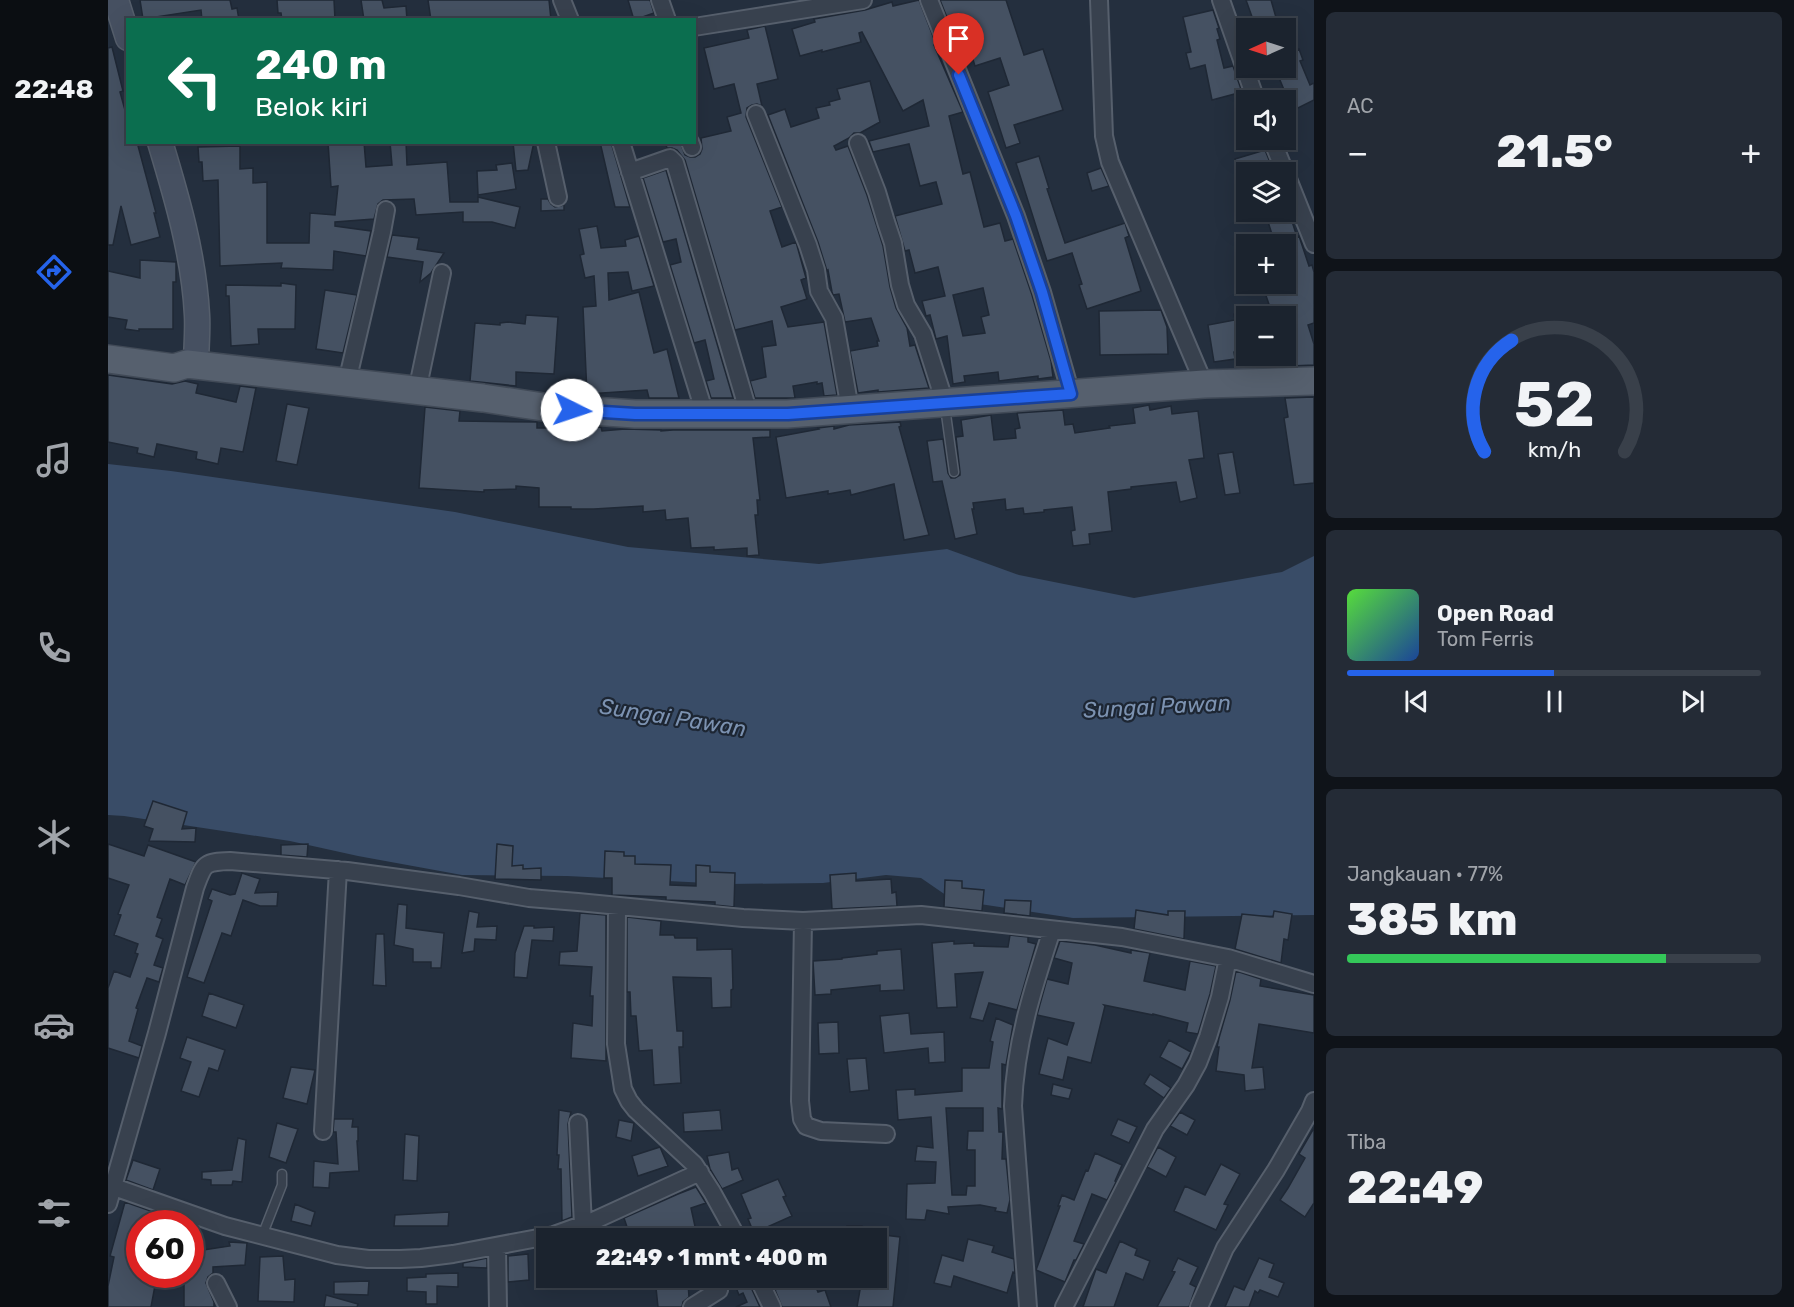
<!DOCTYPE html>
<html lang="id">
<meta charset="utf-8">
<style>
body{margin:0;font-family:Rubik,sans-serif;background:#242b36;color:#f1f3f6;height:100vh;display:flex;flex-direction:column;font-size:22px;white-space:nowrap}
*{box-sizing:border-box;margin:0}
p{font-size:20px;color:#a0a4aa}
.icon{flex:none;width:33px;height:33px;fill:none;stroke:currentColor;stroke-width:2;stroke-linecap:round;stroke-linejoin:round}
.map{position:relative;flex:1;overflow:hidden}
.drawer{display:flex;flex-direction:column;gap:12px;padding:12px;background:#0f1319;width:480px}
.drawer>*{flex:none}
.top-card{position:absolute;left:18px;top:18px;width:570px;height:126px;border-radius:0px;box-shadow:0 6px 24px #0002,0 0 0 2px #39404a;background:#0b6e4f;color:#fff;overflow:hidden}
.needle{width:39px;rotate:267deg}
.controls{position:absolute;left:1128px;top:18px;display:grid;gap:12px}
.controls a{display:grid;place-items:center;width:60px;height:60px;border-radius:0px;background:#1b232e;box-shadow:0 6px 24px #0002,0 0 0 2px #39404a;font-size:30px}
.speed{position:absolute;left:18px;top:1210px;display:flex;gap:12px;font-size:30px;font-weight:700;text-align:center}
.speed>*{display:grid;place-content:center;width:78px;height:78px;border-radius:50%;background:#1b232e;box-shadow:0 6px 24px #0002,0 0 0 2px #39404a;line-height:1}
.speed .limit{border:9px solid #d22;background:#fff;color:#111}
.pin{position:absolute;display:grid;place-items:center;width:51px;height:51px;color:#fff;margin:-62px -26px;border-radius:50% 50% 50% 0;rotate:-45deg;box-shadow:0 0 6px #0007}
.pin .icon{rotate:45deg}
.me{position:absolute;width:66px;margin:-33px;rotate:94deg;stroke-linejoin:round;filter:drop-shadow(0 0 4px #0008)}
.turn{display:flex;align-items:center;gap:21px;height:126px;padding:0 30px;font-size:27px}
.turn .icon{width:78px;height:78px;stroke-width:2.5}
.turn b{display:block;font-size:42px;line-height:51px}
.big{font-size:45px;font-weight:800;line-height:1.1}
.drawer .tile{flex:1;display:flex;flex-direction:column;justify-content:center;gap:9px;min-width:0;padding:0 21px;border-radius:9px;background:#242b36}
.drawer .dial{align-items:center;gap:0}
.dial svg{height:156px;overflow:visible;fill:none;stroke:#39404a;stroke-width:7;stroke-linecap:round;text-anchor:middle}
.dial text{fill:#f1f3f6;stroke:none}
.song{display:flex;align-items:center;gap:18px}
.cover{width:72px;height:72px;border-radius:9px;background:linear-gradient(135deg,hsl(110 70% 55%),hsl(220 70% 35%))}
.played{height:6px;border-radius:3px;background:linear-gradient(90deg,#2563eb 50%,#39404a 50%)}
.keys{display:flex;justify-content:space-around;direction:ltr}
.heat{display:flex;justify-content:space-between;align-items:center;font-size:33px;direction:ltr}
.charge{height:9px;border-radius:4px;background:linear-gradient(90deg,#34c759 77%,#39404a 0)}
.trip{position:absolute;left:428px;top:1228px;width:351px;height:60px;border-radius:0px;background:#1b232e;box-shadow:0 6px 24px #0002,0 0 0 2px #39404a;font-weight:800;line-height:60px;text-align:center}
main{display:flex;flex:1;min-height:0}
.dock{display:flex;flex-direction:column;width:108px;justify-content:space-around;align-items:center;background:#0b0e12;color:#a0a4aa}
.dock .icon{width:42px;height:42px}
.dock .selected{color:#2563eb}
.dock b{font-size:27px;color:#f1f3f6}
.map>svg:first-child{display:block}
.water{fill:#394c67}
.building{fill:#455162;stroke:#1f2835;stroke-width:1.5;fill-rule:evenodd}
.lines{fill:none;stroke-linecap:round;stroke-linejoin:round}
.lane-casing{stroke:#565f6c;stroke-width:11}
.street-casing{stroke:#565f6c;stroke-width:20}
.secondary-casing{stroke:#565f6c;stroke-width:27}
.primary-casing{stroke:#414a57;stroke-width:30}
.lane{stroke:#38414e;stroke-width:8}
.street{stroke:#38414e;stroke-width:16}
.secondary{stroke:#465061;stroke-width:24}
.primary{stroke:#56606e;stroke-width:27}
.route-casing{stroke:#184099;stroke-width:15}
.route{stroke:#2563eb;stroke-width:10}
.labels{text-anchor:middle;stroke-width:4.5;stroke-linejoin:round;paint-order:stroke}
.water-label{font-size:22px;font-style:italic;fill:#7c92b1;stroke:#1d2633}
</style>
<main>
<nav class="dock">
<b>22:48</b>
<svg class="icon selected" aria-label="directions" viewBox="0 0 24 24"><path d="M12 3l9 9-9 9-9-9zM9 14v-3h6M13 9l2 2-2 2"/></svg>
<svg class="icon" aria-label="music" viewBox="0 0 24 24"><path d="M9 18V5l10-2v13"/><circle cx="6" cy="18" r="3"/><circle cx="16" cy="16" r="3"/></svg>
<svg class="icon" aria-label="phone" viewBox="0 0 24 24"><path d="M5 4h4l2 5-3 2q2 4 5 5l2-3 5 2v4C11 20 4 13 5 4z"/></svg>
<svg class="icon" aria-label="climate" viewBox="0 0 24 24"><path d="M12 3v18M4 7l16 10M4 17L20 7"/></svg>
<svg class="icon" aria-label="car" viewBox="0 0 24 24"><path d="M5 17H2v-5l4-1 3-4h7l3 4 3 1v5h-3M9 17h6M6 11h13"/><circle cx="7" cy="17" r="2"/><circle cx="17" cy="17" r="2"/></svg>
<svg class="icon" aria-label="filters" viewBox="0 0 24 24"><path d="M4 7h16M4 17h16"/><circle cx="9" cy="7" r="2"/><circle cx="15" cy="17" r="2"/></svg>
</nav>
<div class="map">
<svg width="1206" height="1307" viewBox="0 0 1206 1307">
<rect width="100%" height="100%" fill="#242f3e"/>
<path class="water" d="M0,464L63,471L347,512L520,547L711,564L839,549L911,575L1026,598L1174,572L1206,556V915L965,918L845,900L813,878L778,875L715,883L620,884L459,876L354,875L250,856L182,841L16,816L0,815Z"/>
<path class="building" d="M32,0H122L124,9L129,8L131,20H94L93,10L35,19Z
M169,0H226L227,20H174L173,13H170Z
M253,0H274L276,8L298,6L299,20H256Z
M320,0H441L443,20H323Z
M520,0H542L546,13L526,20Z
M811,0L828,44L826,45L855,112L841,116L855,174L862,172L876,227L892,223L897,241L905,239L924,295L943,361L945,377L930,379V376L891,381L890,372L856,376L857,382L845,384L839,336L828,339L822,315L818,316L814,301L837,296L830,267L807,273L801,250L797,251L787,216L834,204L828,182L812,186L801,144L765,152L761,141L821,126L815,100L795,111L754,32L751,33L753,42L714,52V50L692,56L684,29L707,22L706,19L757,10L784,2L785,6ZM875,288L881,315L873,317L877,333L855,336L845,295Z
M832,0H898L916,55L935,49L955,110L906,125L912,143L898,148L880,92L901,85L892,58L867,66L858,37L848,40Z
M1138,0H1163L1171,28H1148Z
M1105,10L1111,28L1109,29L1112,39L1109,40L1116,68L1125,66L1134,92L1104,100L1097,65L1082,69L1078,53L1083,52L1075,17Z
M657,26L670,79L649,84L654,106L649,104L644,105L639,108L638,117L674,207L662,211L674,247L688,242L698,278L693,280L699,299L673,307L680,327L716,322L729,395L716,396L714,383L709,384V382L685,386L687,398H647L642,381L658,377L654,347L668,345L664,321L627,330L577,160L569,150L564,148H559L557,142H572L577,155L582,157H587L592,154L594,149L593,138L623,131L619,117L633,113L626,84L606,89L596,48L641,38L639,30Z
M4,47L15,91L12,92L20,121V142H29L48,213H46L52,237L23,245L13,206L5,245H0V48Z
M1191,49L1195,60L1192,61L1202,85L1206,83V100L1178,114V98L1179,97L1167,68H1178V54Z
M762,81L772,122L752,133H746L741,138L726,146L728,150L740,146L759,195L775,246L782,287L788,308L799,328L802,346L807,345L821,388L770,392V390L750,393L742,351L770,346L769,341H771L763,318L737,322L731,294L725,295L724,292L720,270L719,271L710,242L660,115L677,109L683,127L711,118L708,108L722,105L721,102L732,99L729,89Z
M220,142H256L258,167L284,165L282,142H298L299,165L339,162L342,202H370V197L412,207L407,228L384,222H355V212L308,215L306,199L275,200L270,204L266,219L227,222V226L263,231L258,256L226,251L225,270L173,268L174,263L112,266L110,180L95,181L94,162H91L90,147L132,146V169L145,168V183L159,182V243H201L202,213L227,215L230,186L223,187Z
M405,142H426L420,170L408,171Z
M492,142H503L522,207H507Z
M1157,150L1166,172H1131L1127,159Z
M931,156L941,188L939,189L957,243L1017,223L1021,236L1017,238L1033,291L979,309L971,285L974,284L964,253L939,261L908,163Z
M404,163L408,189L370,195L369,171L389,170L388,165Z
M993,168L1001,186L984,191L979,173Z
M558,170L625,398H603L598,381L606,379L597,340L586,343L562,265L573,262L568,239L555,242L535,178Z
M433,199H440L443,204L447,207L456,205V210L433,211Z
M1157,212H1181L1189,237L1191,236L1201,266L1204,265L1206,272V323L1200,325L1206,344V365L1183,366L1178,349V316H1165L1154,284H1178V244H1167Z
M489,226L493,248L518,246L517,240L531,236L546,286L524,291L520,272L500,273L501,300L531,292L546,353L559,349L571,398H541L539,390L479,394L475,307L488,306L486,276L477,278L472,255L476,254L471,229Z
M284,235L311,238L309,249L336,253L323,273L312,282L315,262L279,257Z
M32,260L68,262V282H65V329H31V331L17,329L19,320L0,317V271L32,278Z
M173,283L188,285L187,329H150L151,344L123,346L121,296H118V285L173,286Z
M217,290L249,295L235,353L208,349Z
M1053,310L1059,327L1060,354L992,355L991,311Z
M1138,312V349L1126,352L1127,359L1106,362L1100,325L1127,320L1126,314Z
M418,315L450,317L446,374L408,372V386L362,381L367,323L392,325V323L400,322L417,324Z
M0,375L64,384L77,381L90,384L88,393L128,402L132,386L148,388L135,452L113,448L110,464L88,459L89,452L49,444L46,457L29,453L30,448L0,442Z
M1206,397V483L1186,485L1176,418L1180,417L1177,398Z
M179,404L201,408L189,465L168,461Z
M1041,405L1042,410L1063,406L1064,414L1090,411L1096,458L1081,460L1089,498L1072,502L1068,482L1023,487V489L1000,492L1004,531L981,534L982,544L965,546L963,531L967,530L964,507L936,510V512L916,514L915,508L898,510L897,499L865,503L866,509H864L869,534L847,539L834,481L825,482L819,441L835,439L840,473L843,478H847L852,475V472L848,437L855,436L853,420L883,415L886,440L908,438L907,429L912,428L909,413L955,410L957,425L965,424L967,433L1002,428L1001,426L1027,423L1025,408Z
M317,407L352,411L351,421L429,422V428H467V430L493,427L494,431L517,429L553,430V431L565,430H662V437L645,438L652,500H649L650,515H647L651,555L639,556V548L606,550V547L583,548L580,518L558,520L557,510L535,512V506L486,509H463V507H431V488L408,486V489L376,490V492L311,488Z
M792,422L793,426L791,427L821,535L796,540L786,484L743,495L742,490L720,494V491L678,498L668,437L711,429L710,428L726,426V429L741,425Z
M1125,452L1132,493L1117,495L1110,454Z
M45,801L79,812L74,829L88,828L87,842L41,841L45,829L36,826Z
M0,844L36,856L40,845L88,862L77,885L62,879L49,917L54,919L48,936L55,939L46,965L55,968L51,982L39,978L28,1008L30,1009L21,1041L34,1046L31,1058L0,1048V988L6,971L22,977L30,954L27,953L30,944L6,935L13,915L10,914L21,885L0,878Z
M200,844L199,857L173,855V845Z
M389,844L405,846L404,866L415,865V869L433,868V880L387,879Z
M497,851L516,852V856H527V864L563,865L562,885L588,886V865L602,866V872L627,873L626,907L607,905V902L558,900V897L504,895V878H496Z
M134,873L152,879L147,893L170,892L169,906H152L135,900L123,936L114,933L96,983L79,977L104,901L100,899L104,889L122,895L127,894Z
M748,873V881L783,879L784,893L788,892L789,906L724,909L722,875Z
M837,880L854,881V888L876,890L874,911L836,907Z
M897,900L923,901L922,916L896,913Z
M290,904L299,905L298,928L336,933L333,968H323V962H305V949L286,945Z
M1028,910L1060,915V911H1077L1076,939L1026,929Z
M361,911L371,913L369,927L389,926L388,940L367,939L366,951L354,953Z
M1166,911L1184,914L1180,940L1176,939L1173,963L1127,949L1134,914L1165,917Z
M472,913L498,915V1061L463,1058L465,1023L484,1026L485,996H482L484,967L451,965L452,952L469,951Z
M519,917L553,921L552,935H566L567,938H589V950L624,949L625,989L623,990V1007L604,1008L603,978L565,977L569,1031H575V1047H571L573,1083L546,1085L544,1050L531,1051L528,1016H523L522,992H519Z
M416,926H426V928L446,927L445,941L424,940L419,978L406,977L407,953Z
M268,934H276L278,986L265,985Z
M902,935L920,937V942L928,944L909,1010L881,1003L875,1021L862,1018L875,972L847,974L849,1007L829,1008L824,943L846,941V944L866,943V946L900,947Z
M952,941L987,945L1023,953V950L1042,953L1036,981L1077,990L1082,961L1108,966L1102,994L1090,1034L1078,1032L1080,1023L1045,1014V1015L996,1005L997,1006L983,1063L960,1057L955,1080L931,1074L940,1038L959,1045L966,1023L929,1015L939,979L960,984L964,963L946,958Z
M793,949L796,990L772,991V985L723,990V994L707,995L705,961L734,959V958L769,954V951Z
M1128,971L1153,979L1152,986L1206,995V1033L1151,1024L1144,1068L1155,1067L1157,1089L1137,1091L1136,1075L1108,1071L1111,1047H1109L1111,1038L1122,1000Z
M101,993L136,1005L128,1028L94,1016Z
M801,1013L803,1034L836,1032L837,1062L821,1063L820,1048L776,1053L772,1016Z
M888,1018L905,1025L898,1065L894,1064V1109L890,1108L891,1132H895L894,1159H898L902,1200L899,1213L887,1211L888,1208L872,1205L840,1207L841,1214L819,1210L817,1220L798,1219L799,1184L827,1183L828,1162L807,1161L809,1146L825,1148L823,1117L790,1120L788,1090L807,1089V1095L854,1091V1068H881L885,1042L882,1041ZM838,1108H875V1131H860L859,1150H867V1186H859L858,1195H844Z
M730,1022L731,1053L711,1054L710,1023Z
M79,1037L117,1050L110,1071L101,1068L91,1097L73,1091L83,1062L72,1058Z
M1061,1040L1083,1052L1074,1069L1052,1057Z
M758,1058L761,1090L742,1092L739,1059Z
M183,1067L207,1070L199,1104L175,1098Z
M1042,1074L1063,1088L1056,1098L1036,1084Z
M945,1084L964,1089L961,1099L943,1095Z
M451,1110L463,1112L460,1124L464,1217L454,1221L453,1169H450L451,1155H449Z
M612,1110L614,1130L576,1132L575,1113Z
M1072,1112L1087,1120L1079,1135L1062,1126Z
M226,1119H245L244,1127H250V1141H249L251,1171L222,1173L221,1188L205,1187L206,1161L230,1164L228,1132H225Z
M1010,1119L1029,1127L1021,1143L1003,1135Z
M511,1120L526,1123L523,1141L508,1137Z
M169,1123L190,1129L178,1163L161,1157Z
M1206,1128V1203L1197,1217L1172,1200L1180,1188L1197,1158L1191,1154Z
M297,1134L311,1136L309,1181L295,1180Z
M130,1138L138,1140L134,1182L125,1181L124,1185H103V1180L94,1179V1172L124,1170Z
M552,1147L560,1166L530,1176L524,1156Z
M1050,1147L1068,1157L1058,1177L1039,1167Z
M621,1152L624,1170L630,1168L635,1180L614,1189L602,1169L599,1156Z
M987,1153L1014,1165L1007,1181L1008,1182L999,1200L984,1194L966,1241L976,1244L968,1260H966L957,1282L928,1270L952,1206H950L954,1195L966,1200L978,1170L980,1171Z
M25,1160L52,1169L45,1190L18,1180Z
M1113,1164L1132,1174L1116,1204L1120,1205L1108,1230L1066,1211L1077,1186L1097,1195Z
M670,1179L678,1196L675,1197L684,1216L646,1233L640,1219L643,1218L633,1194Z
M588,1187L598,1203L583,1208L588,1231L553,1239H523L516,1218L570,1194Z
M17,1202L80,1224H32V1275H49L43,1307H0V1286L6,1257L2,1256Z
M187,1204L207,1212L203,1226L183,1221Z
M341,1212L340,1226H286L287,1215Z
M739,1226H754V1239H740Z
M768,1234L792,1237L785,1307H749L753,1284L768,1286Z
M860,1239L886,1246L884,1252L906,1259L907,1273L905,1272L899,1293L846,1276L843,1287L826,1283L834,1255L855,1261Z
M1012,1241L1029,1249L1027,1255L1042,1261L1035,1280L1018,1273L1006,1307H975L988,1269L998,1273Z
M121,1242L139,1243L137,1265L105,1267V1273L100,1277L98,1283L106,1302V1307H76V1275H82V1252L122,1246Z
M420,1254L421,1280L400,1282V1256Z
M175,1256L177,1280L187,1279L186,1302L150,1301L152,1257Z
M379,1258V1268L355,1267V1263Z
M1070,1258L1090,1267L1082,1284L1088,1287L1081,1307H1049L1067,1272L1064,1271Z
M1151,1258L1166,1264L1161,1277L1176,1283L1170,1297L1152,1290L1150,1293L1147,1291L1141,1307H1117L1126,1286L1136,1290Z
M350,1273V1287L329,1286V1304H318V1292L299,1291V1278L318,1277V1274Z
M547,1278H563L564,1287L580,1283L581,1297L575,1302L574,1307H550Z
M675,1278H704L710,1292L717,1290L723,1307H674L667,1290L678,1285Z
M640,1280L641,1283L652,1307H628L639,1302L635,1293L631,1295L627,1285Z
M261,1281L260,1295L226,1294V1282Z
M218,1295L250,1304L249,1307H216Z"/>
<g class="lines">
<g class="lane-casing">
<path id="lane" d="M837,407L846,472
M154,1236L174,1185V1174"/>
</g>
<g class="street-casing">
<path id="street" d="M454,0L462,20
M552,0L559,20
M821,0L908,216L934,292L963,394
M991,0L996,136L1002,162L1010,181L1096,384
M1113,0L1148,100
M586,27L755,0
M648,114L700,245L708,270L711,291L726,318L742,409
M1164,140L1177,172
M438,142L450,197
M513,142L597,414
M582,142L584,147
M750,143L769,192L778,222L785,243L792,285L798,305L815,334L837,403
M522,172L562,158L567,163L641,414
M1178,174L1206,244
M239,382L274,232L278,210
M309,391L334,273
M509,906L508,1044L515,1089L521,1101L528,1110L586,1164L604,1192L630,1239
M695,921L692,1101L694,1119L698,1126L713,1131L778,1134
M470,1123L475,1225
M215,1131L230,870
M6,1187L117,1226L229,1255L260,1259H292L313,1258L345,1254L446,1235L485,1221L592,1172
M0,1204L49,1033L87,888C96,864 95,862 122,861L239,871L351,886L421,898L470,902L635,918L695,921L813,915L1014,937L1120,958L1206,984
M389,1246L390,1307
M650,1278L664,1307
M108,1283L120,1307
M584,1307L611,1290
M920,1307L905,1106C907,1044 925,988 944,930
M956,1307L1047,1129L1078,1085L1090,1063L1100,1037L1112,997L1120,958
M1091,1307L1117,1248L1168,1170L1202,1111L1206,1101"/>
</g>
<g class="secondary-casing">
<path id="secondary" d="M8,0L20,38
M52,142C69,198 86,256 89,315C90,331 88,349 88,366"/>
</g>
<g class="primary-casing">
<path id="primary" d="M0,359L66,368L79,364L375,398L442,408L527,414H679L1096,384L1206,381"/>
</g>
<use href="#lane" class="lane"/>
<use href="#street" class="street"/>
<use href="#secondary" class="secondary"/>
<use href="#primary" class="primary"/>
</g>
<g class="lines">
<g class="route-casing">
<path id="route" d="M464,410L527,414H680L963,394L934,292L908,216L851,75"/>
</g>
<use href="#route" class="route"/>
</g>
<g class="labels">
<g class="water-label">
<text transform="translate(1049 706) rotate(-3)" y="8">Sungai Pawan</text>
<text transform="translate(565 717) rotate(9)" y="8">Sungai Pawan</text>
</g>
</g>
</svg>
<div class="controls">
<a><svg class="needle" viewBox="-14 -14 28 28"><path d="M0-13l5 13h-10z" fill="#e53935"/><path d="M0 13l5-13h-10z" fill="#a0a4aa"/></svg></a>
<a><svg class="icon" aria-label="sound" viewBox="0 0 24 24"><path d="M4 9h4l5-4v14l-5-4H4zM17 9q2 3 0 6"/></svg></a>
<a><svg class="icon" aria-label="layers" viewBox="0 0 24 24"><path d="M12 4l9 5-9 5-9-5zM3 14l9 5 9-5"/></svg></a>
<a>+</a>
<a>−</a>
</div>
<div class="speed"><div class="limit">60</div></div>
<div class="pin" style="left:851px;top:75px;background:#d93025"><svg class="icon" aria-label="arrive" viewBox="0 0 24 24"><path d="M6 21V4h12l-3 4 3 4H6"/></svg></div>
<svg class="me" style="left:464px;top:410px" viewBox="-20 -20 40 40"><circle r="19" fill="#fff"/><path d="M0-13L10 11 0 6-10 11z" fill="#2563eb"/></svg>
<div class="trip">22:49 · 1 mnt · 400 m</div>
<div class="top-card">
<div class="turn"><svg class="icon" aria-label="left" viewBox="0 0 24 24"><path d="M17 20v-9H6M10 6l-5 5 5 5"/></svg><div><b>240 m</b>Belok kiri</div></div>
</div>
</div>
<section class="drawer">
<div class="tile"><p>AC</p>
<div class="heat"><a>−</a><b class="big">21.5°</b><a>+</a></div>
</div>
<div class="tile dial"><svg viewBox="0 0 100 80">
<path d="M14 69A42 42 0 1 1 86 69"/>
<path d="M14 69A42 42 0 0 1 28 12" stroke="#2563eb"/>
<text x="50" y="56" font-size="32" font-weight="700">52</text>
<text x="50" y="72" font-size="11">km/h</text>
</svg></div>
<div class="tile">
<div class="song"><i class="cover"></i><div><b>Open Road</b><p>Tom Ferris</p></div></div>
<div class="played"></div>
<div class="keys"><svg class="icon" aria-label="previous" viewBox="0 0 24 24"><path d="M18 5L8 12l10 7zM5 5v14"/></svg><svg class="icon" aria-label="pause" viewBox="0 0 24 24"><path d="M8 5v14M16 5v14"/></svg><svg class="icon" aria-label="next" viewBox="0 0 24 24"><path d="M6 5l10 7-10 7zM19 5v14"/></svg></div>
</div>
<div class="tile"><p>Jangkauan · 77%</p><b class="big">385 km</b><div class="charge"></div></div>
<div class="tile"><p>Tiba</p><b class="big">22:49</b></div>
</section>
</main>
